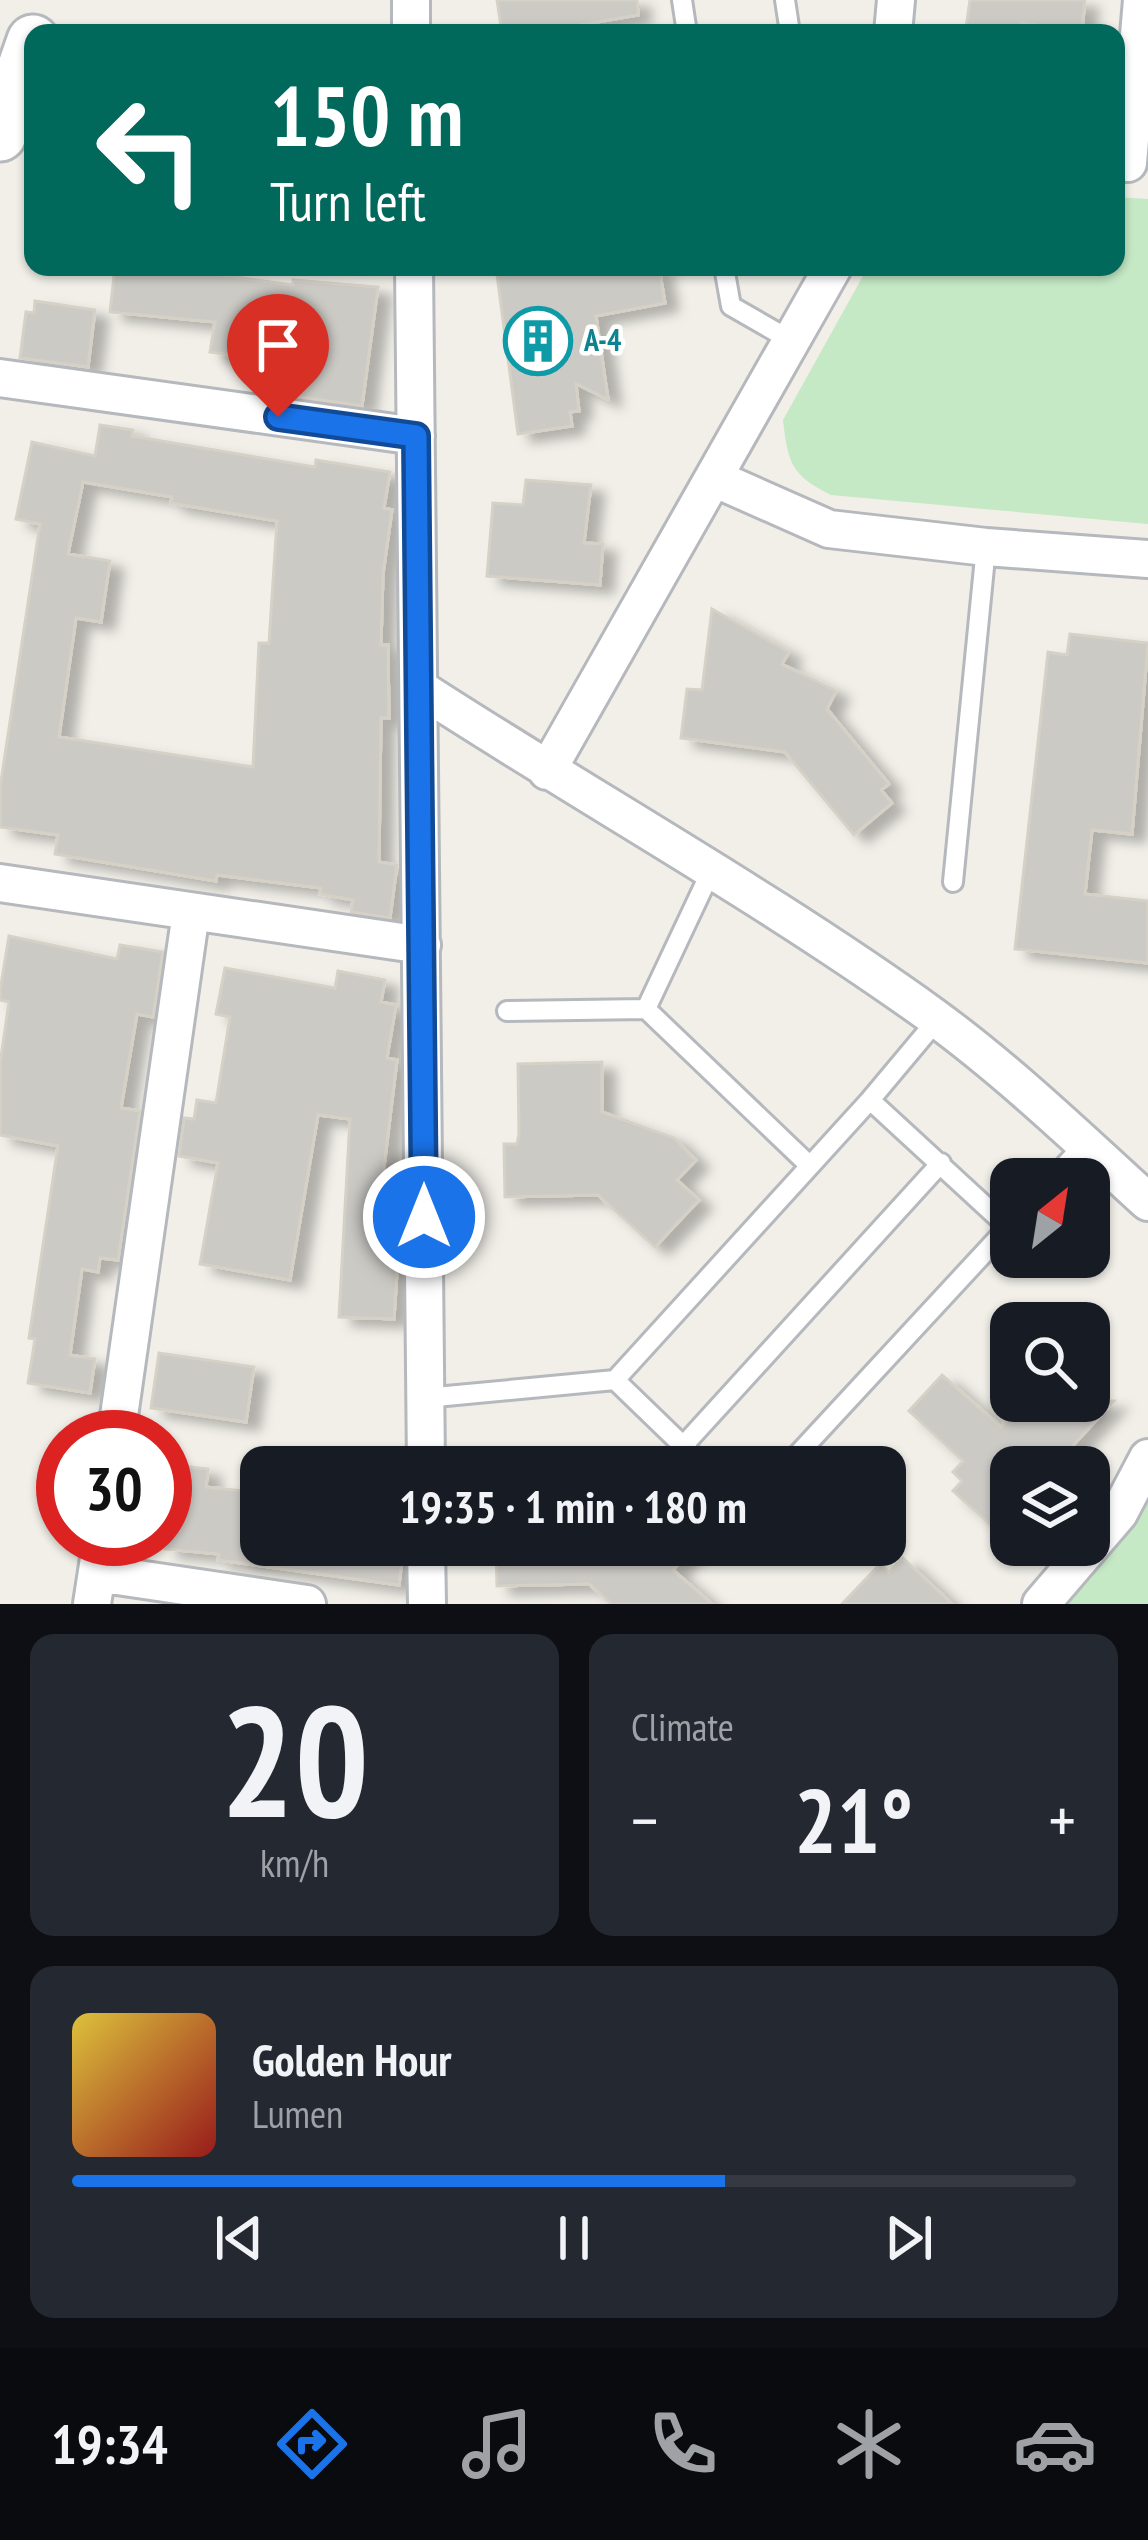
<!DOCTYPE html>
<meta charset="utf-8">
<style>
body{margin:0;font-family:"PT Sans Narrow",sans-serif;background:#242831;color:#f1f3f6;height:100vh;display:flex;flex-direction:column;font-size:45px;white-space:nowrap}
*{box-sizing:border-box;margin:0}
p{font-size:39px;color:#9ea1a6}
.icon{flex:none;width:66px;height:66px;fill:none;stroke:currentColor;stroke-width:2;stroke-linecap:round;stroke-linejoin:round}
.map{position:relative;height:1604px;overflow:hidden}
.side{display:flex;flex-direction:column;gap:30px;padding:30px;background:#0d0f14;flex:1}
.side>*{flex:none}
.banner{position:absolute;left:24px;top:24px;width:1101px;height:252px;border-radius:24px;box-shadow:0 3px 9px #0004;background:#00695c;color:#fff;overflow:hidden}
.needle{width:78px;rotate:30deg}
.fabs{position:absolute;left:990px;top:1158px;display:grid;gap:24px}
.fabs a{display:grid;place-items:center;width:120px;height:120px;border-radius:24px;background:#171b24;box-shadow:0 3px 9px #0004;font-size:60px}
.speed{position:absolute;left:36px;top:1410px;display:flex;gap:24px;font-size:60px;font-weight:700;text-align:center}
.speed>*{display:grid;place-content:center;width:156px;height:156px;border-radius:50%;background:#171b24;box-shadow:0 3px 9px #0004;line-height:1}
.speed .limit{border:18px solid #d22;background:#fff;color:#111}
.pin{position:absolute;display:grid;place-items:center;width:102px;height:102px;color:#fff;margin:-123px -51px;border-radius:50% 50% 50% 0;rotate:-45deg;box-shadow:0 0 12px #0007}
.pin .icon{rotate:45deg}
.me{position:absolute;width:132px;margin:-66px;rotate:0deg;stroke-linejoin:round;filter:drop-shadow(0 0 9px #0008)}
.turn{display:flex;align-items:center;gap:42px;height:252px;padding:0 48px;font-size:54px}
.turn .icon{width:156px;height:156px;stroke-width:2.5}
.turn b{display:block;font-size:84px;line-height:102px}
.big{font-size:90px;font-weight:800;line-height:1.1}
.side .tile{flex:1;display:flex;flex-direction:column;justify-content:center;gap:18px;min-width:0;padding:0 42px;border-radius:24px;background:#242831}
.side .dial{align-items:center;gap:0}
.dial b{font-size:156px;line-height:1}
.song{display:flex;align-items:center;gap:36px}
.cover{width:144px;height:144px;border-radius:18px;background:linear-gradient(135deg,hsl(50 70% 55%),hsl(0 70% 35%))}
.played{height:12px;border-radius:6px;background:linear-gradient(90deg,#1a73e8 65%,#363941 65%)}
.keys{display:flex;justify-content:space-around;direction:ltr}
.heat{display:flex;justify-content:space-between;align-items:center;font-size:66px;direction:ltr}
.side .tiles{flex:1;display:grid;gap:30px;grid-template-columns:1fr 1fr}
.tile:last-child{grid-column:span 2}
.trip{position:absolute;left:240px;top:1446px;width:666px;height:120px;border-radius:24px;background:#171b24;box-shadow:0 3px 9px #0004;font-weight:800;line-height:120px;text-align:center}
.menu{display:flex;height:192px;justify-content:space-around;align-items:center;background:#090b0e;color:#9ea1a6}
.menu .icon{width:84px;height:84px}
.menu .on{color:#1a73e8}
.menu b{font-size:54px;color:#f1f3f6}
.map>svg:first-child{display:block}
.green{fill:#c5e8c5}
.building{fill:#cccac5;stroke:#d6d1c6;stroke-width:3;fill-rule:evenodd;filter:url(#shadow)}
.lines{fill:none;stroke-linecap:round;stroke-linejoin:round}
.service-casing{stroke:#b5b8bc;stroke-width:24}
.minor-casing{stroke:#b5b8bc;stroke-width:42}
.secondary-casing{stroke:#b6babf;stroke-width:57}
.service{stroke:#fff;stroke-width:18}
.minor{stroke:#fff;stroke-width:36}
.secondary{stroke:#fff;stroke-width:51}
.route-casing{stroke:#114b97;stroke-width:30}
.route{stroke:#1a73e8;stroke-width:21}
.labels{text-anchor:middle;stroke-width:9;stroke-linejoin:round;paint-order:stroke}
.culture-label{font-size:30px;font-weight:bold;fill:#0d838f;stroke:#fff;text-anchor:start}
</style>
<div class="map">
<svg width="1148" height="1604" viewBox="0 0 1148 1604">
<defs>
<filter id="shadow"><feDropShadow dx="13" dy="8" stdDeviation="6" flood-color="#0004"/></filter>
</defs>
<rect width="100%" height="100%" fill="#f1efe8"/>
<path class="green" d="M1116,197L1148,199V524L831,495C791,475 788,463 783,420L868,267H1116Z
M1148,1480V1604H1054Z"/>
<path class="building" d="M497,0H637L638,15L568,27L569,33H502Z
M970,0H1085L1082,31L1022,23L1020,33L966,28Z
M115,267H163L293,285V280L378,287L362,406L280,394L285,363L210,352L215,322L110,312Z
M496,267H659L665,303L596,316L608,399L576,384L579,411L570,412L572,426L518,434Z
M35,301L95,310L88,367L20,358L26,312L34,313Z
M100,425L133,430L132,436L315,467L316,460L390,472L384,508L392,510L383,574L381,645H388L389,718H381L379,862L397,865L390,918L351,912L353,900L320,894L321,888L217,875L216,881L55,854L58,835L0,827V788L40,524L16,519L32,442L95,456ZM83,482L172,497L171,503L277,521L269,643H259L253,767L59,737L76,618L101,622L110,561L68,554Z
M526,480L591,485L584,543L603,544L600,585L487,576L493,503L523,505Z
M712,609L789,652L782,664L836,691L827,709L889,784L881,790L892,803L854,835L785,752L681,738L687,689L702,690Z
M1070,634L1148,643L1132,834L1092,830L1085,894L1148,901V963L1015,949L1048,652L1067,655Z
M9,936L117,959L120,945L163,952L153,1017L137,1014L121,1108L140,1111L118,1260L100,1258L98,1272L82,1269L70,1355L95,1359L90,1393L28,1383L35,1339L29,1338L58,1146L0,1135V1064L9,1002L0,1000V991Z
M225,968L335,988L338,971L385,980L381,1002L396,1005L387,1058L397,1060L377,1225L400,1226L394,1319L339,1317L350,1119L318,1115L290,1280L200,1264L218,1163L179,1156L184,1118L194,1119L197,1100L216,1103L230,1017L216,1014Z
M602,1062V1112L674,1138L696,1160L677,1180L699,1200L655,1247L598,1195L505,1197L504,1144H517L519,1134L518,1064Z
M159,1353L254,1367L246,1422L151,1408Z
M942,1375L1001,1427L1025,1401H1114L1053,1467H1011V1512L995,1529L953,1491L962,1481L953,1472L963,1461L909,1411Z
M165,1464L208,1469L206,1487L261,1493V1545H404L399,1585L218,1560L219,1554L165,1549Z
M496,1545H695L673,1570L712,1604H612L589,1584L497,1586Z
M903,1558L952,1604H842L880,1564L889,1572Z"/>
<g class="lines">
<g class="service-casing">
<path id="service" d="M682,0L687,33
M785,0L790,33
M724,267L731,306L792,341
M953,882L986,547
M646,1009L711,871
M507,1011L646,1009L810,1166
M870,1100L1008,1227
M1052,1179L1085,1144
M615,1380L870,1100L937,1020
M425,1398L615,1380L705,1467
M683,1446L941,1163
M786,1467L1011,1224"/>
</g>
<g class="minor-casing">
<path id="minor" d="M411,0V33
M893,33L896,0
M1128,163L1142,0
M414,267L426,1467
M0,378L416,436
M716,479L829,529L986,547L1148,559
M419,688C590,799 769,898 934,1017C1009,1072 1079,1139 1148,1202
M547,771L833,267
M0,883L422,945
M116,1437L191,912
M426,1545L427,1604
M97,1573L307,1604
M92,1604L102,1539
M1041,1604L1119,1513L1148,1458"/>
</g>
<g class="secondary-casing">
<path id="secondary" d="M0,135L33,41"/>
</g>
<use href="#service" class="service"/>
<use href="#minor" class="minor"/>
<use href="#secondary" class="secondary"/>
</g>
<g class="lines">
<g class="route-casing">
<path id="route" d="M278,417L416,436L424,1217"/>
</g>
<use href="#route" class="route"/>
</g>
<defs>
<g id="building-ring" transform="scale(3.45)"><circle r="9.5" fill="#fff" stroke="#0f9aa8" stroke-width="1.5"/><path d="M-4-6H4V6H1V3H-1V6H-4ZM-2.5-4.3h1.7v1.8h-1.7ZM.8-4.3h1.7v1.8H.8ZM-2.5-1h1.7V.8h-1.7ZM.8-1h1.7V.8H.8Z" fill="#0f9aa8"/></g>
</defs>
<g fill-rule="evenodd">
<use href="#building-ring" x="538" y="341"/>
</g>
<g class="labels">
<g class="culture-label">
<text x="584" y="351">A-4</text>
</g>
</g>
</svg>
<div class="fabs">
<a><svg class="needle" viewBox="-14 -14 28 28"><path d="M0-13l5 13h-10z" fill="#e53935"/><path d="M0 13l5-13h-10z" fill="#9ea1a6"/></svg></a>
<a><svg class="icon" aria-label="search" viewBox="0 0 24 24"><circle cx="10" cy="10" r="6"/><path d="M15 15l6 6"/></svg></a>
<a><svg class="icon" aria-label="layers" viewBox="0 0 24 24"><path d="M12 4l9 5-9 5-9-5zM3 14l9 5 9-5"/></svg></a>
</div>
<div class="speed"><div class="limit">30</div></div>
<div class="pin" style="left:278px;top:417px;background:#d93025"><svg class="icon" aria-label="arrive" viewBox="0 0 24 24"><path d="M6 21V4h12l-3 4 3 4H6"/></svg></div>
<svg class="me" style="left:424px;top:1217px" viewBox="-20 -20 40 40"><circle r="17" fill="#1a73e8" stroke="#fff" stroke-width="3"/><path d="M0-11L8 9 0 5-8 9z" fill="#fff"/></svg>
<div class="trip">19:35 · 1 min · 180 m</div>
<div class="banner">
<div class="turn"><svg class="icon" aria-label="left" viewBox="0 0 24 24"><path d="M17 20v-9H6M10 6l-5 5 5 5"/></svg><div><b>150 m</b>Turn left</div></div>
</div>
</div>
<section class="side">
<div class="tiles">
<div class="tile dial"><b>20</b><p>km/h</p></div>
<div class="tile"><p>Climate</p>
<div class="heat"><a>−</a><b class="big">21°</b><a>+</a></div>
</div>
<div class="tile">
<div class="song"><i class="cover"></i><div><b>Golden Hour</b><p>Lumen</p></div></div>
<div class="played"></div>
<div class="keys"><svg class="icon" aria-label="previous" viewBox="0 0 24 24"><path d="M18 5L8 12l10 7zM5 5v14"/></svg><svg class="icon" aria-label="pause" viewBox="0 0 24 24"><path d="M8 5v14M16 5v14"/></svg><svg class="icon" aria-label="next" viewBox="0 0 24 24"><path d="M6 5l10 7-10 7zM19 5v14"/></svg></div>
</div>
</div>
</section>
<nav class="menu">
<b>19:34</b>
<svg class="icon on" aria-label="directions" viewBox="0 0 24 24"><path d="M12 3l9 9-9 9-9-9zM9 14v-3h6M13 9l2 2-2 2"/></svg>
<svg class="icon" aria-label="music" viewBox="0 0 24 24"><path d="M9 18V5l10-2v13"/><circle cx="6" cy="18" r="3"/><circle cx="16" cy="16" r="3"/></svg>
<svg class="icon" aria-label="phone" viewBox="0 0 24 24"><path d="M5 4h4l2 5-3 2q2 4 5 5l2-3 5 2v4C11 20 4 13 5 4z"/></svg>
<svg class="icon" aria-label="climate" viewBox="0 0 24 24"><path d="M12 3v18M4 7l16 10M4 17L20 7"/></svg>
<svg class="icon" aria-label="car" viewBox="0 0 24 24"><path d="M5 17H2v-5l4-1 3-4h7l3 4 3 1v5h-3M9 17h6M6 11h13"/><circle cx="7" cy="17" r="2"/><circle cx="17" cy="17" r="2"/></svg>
</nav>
